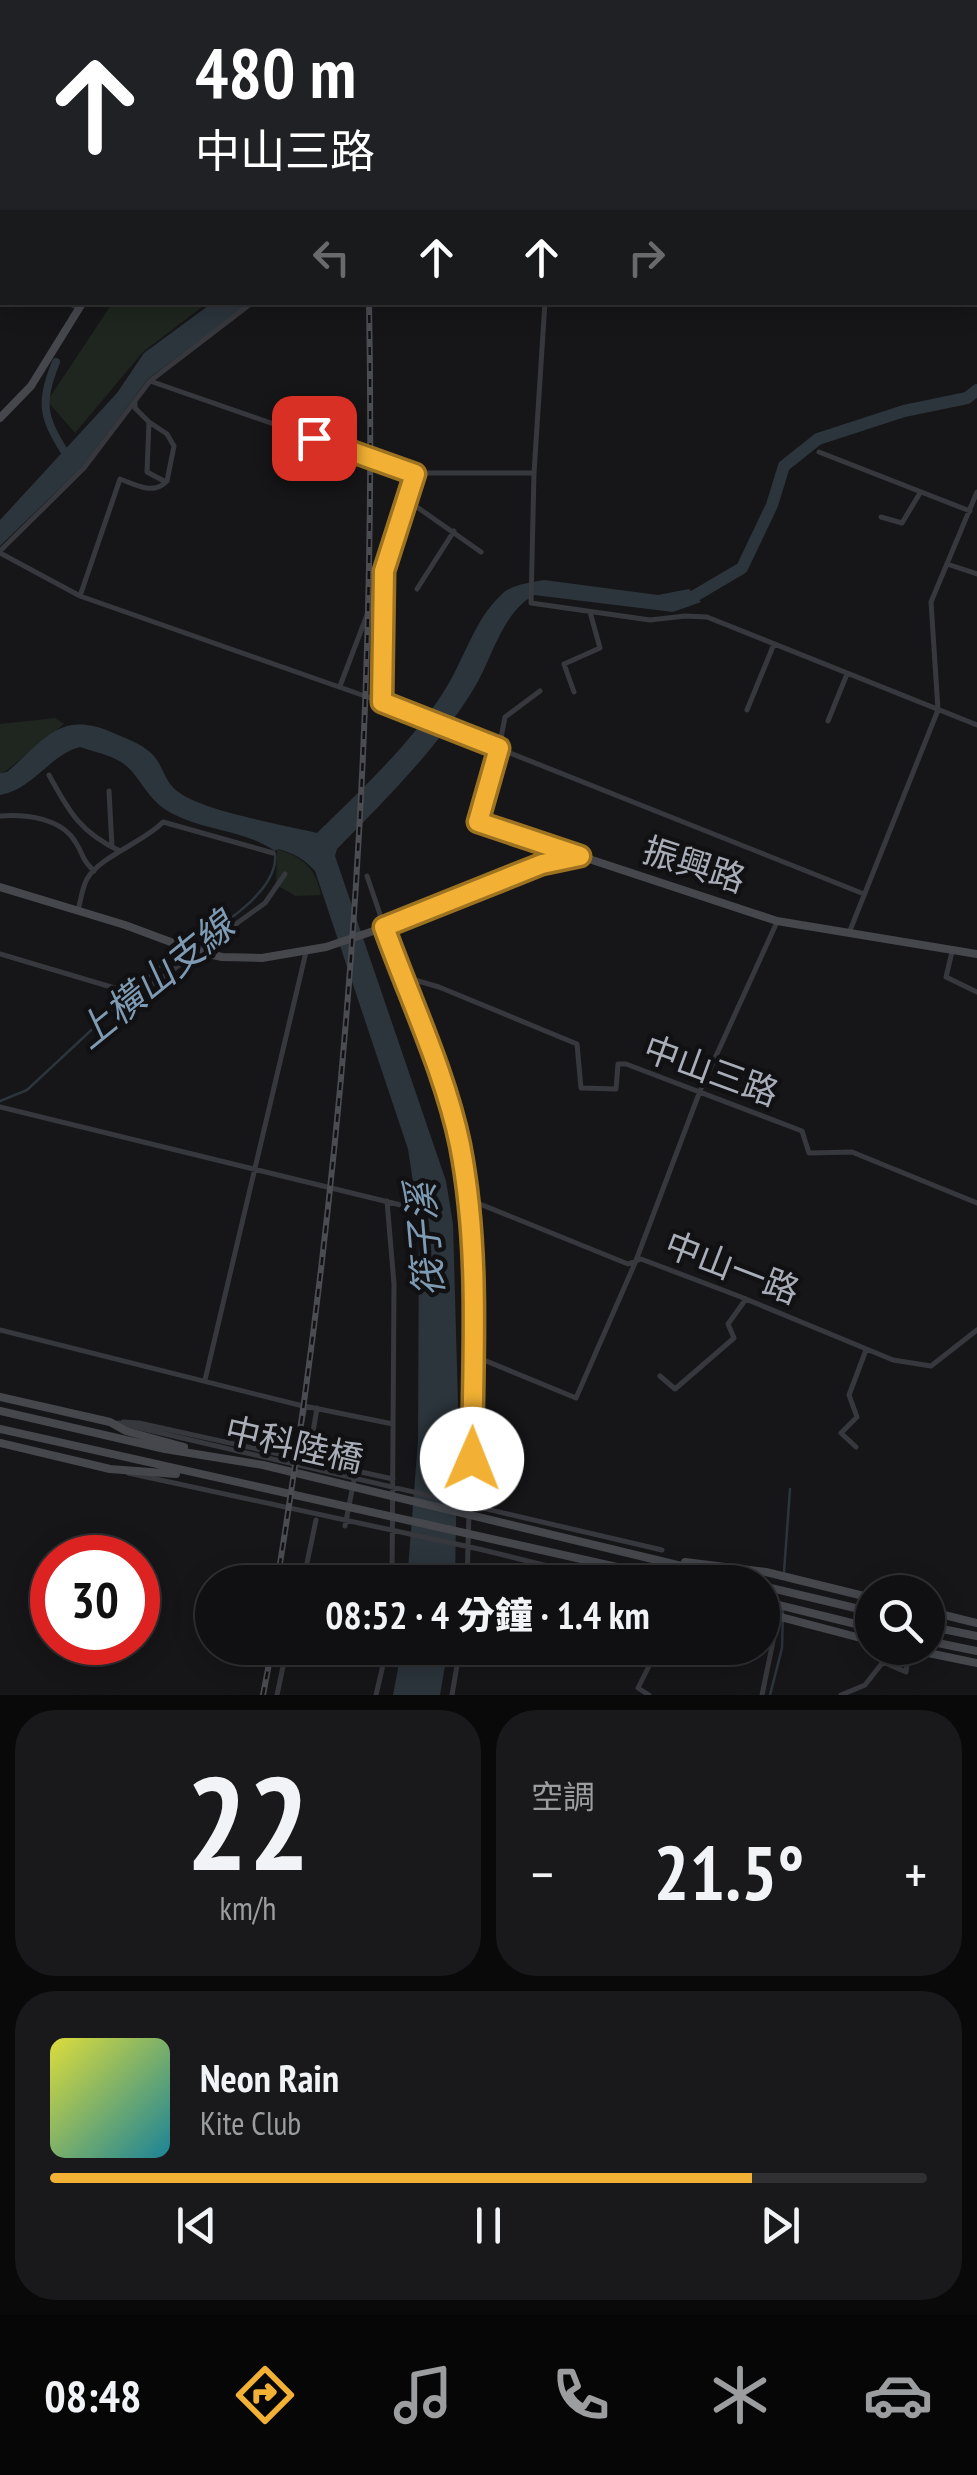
<!DOCTYPE html>
<html lang="zh-TW">
<meta charset="utf-8">
<style>
body{margin:0;font-family:"PT Sans Narrow","Noto Sans TC",sans-serif;background:#19191b;color:#f1f3f6;height:100vh;display:flex;flex-direction:column;font-size:38px;white-space:nowrap}
*{box-sizing:border-box;margin:0}
p{font-size:32px;color:#9c9d9f}
.icon{flex:none;width:55px;height:55px;fill:none;stroke:currentColor;stroke-width:2;stroke-linecap:round;stroke-linejoin:round}
.map{position:relative;height:1695px;overflow:hidden}
.side{display:flex;flex-direction:column;gap:15px;padding:15px;background:#09090a;flex:1}
.side>*{flex:none}
.guide{position:absolute;left:0px;top:0px;width:978px;height:305px;box-shadow:0 5px 25px #0003,0 0 0 2px #303032;background:#202124;color:#fff;overflow:hidden}
.fabs{position:absolute;left:855px;top:1575px;display:grid;gap:20px}
.fabs a{display:grid;place-items:center;width:90px;height:90px;border-radius:50%;background:#101012;box-shadow:0 5px 25px #0003,0 0 0 2px #303032;font-size:50px}
.speed{position:absolute;left:30px;top:1535px;display:flex;gap:20px;font-size:50px;font-weight:700;text-align:center}
.speed>*{display:grid;place-content:center;width:130px;height:130px;border-radius:50%;background:#101012;box-shadow:0 5px 25px #0003,0 0 0 2px #303032;line-height:1}
.speed .limit{border:15px solid #d22;background:#fff;color:#111}
.pin{position:absolute;display:grid;place-items:center;width:85px;height:85px;color:#fff;margin:-42px;border-radius:20px;box-shadow:0 5px 15px #0006}
.me{position:absolute;width:110px;margin:-55px;rotate:1deg;stroke-linejoin:round;filter:drop-shadow(0 0 8px #0008)}
.turn{display:flex;align-items:center;gap:35px;height:210px;padding:0 30px;font-size:45px}
.turn .icon{width:130px;height:130px;stroke-width:2.5}
.turn b{display:block;font-size:70px;line-height:85px}
.lanes{display:flex;align-items:center;height:95px;padding:0 30px;background:#0003;justify-content:center;gap:50px;direction:ltr}
.lanes .off{opacity:.35}
.big{font-size:75px;font-weight:800;line-height:1.1}
.side .tile{flex:1;display:flex;flex-direction:column;justify-content:center;gap:15px;min-width:0;padding:0 35px;border-radius:40px;background:#19191b}
.side .dial{align-items:center;gap:0}
.dial b{font-size:130px;line-height:1}
.song{display:flex;align-items:center;gap:30px}
.cover{width:120px;height:120px;border-radius:15px;background:linear-gradient(135deg,hsl(60 70% 55%),hsl(190 70% 35%))}
.played{height:10px;border-radius:5px;background:linear-gradient(90deg,#f2b134 80%,#303032 80%)}
.keys{display:flex;justify-content:space-around;direction:ltr}
.heat{display:flex;justify-content:space-between;align-items:center;font-size:55px;direction:ltr}
.side .tiles{flex:1;display:grid;gap:15px;grid-template-columns:1fr 1fr}
.tile:last-child{grid-column:span 2}
.trip{position:absolute;left:195px;top:1565px;width:585px;height:100px;border-radius:50px;background:#101012;box-shadow:0 5px 25px #0003,0 0 0 2px #303032;font-weight:800;line-height:100px;text-align:center}
.tabs{display:flex;height:160px;justify-content:space-around;align-items:center;background:#060607;color:#9c9d9f}
.tabs .icon{width:70px;height:70px}
.tabs .on{color:#f2b134}
.tabs b{font-size:45px;color:#f1f3f6}
.map>svg:first-child{display:block}
.green{fill:#1e261f}
.water{fill:#2c353c}
.lines{fill:none;stroke-linecap:round;stroke-linejoin:round}
.stream{stroke:#2c353c;stroke-width:2.5}
.canal{stroke:#2c353c;stroke-width:8}
.river{stroke:#2c353c;stroke-width:12}
.street{stroke:#37383d;stroke-width:5}
.secondary{stroke:#45474d;stroke-width:8}
.rail-casing{stroke:#4a4c52;stroke-width:6}
.rail{stroke:#111113;stroke-width:2.5;stroke-dasharray:8;stroke-linecap:butt}
.route-casing{stroke:#9d7322;stroke-width:25}
.route{stroke:#f2b134;stroke-width:18}
.labels{text-anchor:middle;stroke-width:9;stroke-linejoin:round;paint-order:stroke}
.street-label{font-size:35px;fill:#a8adb8;stroke:#111113}
.water-label{font-size:38px;font-style:italic;fill:#7f9bb3;stroke:#111113}
</style>
<div class="map">
<svg width="977" height="1695" viewBox="0 0 977 1695">
<rect width="100%" height="100%" fill="#161618"/>
<path class="green" d="M113,302L206,304L143,352L75,433L50,404V397Z
M55,718L64,724L6,771L0,773V724Z
M277,849C303,857 316,868 321,895L296,896L276,885Z"/>
<path class="water" d="M212,303H249L148,379L83,466L0,546V520L117,393L144,353Z
M544,580L658,595L689,589L701,602L673,612L534,595C500,615 493,658 473,690C436,750 385,800 337,849L335,856L446,1181L453,1224L458,1404L455,1582H407L418,1441L419,1222L408,1149L315,871C303,858 295,854 278,849L275,851C245,830 205,831 173,814C146,800 142,778 124,764C112,755 94,752 80,747C49,755 34,789 0,795V773L7,772C44,741 59,710 111,732C125,738 140,743 151,753C163,764 164,781 177,791C204,812 282,824 317,833C361,790 413,742 446,688C464,659 475,619 501,595C512,584 529,583 544,580Z
M402,1648H448L440,1695H393Z"/>
<g class="lines">
<path class="stream" d="M190,946C218,927 279,892 275,854
M0,1101L27,1090L158,968L183,951
M784,1572L790,1489
M770,1695L782,1648L783,1610"/>
<path class="canal" d="M0,44L2,45
M0,178L2,179
M56,362C38,407 44,419 69,459"/>
<path class="river" d="M680,600L686,601L742,568L772,505L784,466L818,439L904,411L967,398L977,390"/>
<path class="street" d="M237,0L244,2
M573,2L574,0
M0,50L2,51
M975,55H977
M975,139H977
M975,251L977,229
M975,260H977
M0,280L2,281
M64,302L80,308
M545,302L534,473L531,603L650,620L685,616L707,617L977,725
M150,381L415,473H534
M149,422L167,434L174,446L167,481
M819,452L970,511
M407,500L481,552
M881,517L902,523L920,493
M0,551L84,468L150,381L253,302
M0,553L80,596L382,702L864,894
M947,564L977,574
M417,589L454,531
M80,596L120,479C136,485 153,495 166,482L147,472L149,422L135,408V403
M340,686L381,578
M540,691L505,717L499,748L478,822L577,855
M574,692L564,664L600,648L590,612
M382,701L384,571L415,473
M747,710L774,644
M828,721L847,674
M49,775C69,812 81,833 120,851
M109,791L112,847
M0,816C26,814 62,818 76,843C85,857 80,857 94,871
M367,876L401,976L439,987L577,1044L581,1088L616,1089L618,1064H626L802,1131L809,1153L852,1152L977,1203
M78,910C81,900 82,888 87,879C99,857 144,842 163,822L273,853
M849,933L938,710L931,602L977,492
M952,952L946,977L977,992
M0,954L138,995L265,903L285,874
M401,976L459,1143L468,1200L475,1306L467,1582
M0,1107L417,1209
M462,1199L475,1202L628,1264L641,1259L741,1297L893,1360L931,1366L977,1330
M387,1201L394,1284L392,1582
M0,1330L299,1405L393,1424
M474,1356L576,1398L635,1263L700,1091L777,922
M660,1376L675,1389L734,1338L728,1324L746,1299
M205,1380L306,952
M123,1422L139,1423L393,1479
M118,1423L662,1550
M856,1447L841,1433L857,1417L849,1395L866,1350
M295,1459L305,1406
M308,1462L317,1408
M128,1473L479,1549L612,1582
M345,1526L355,1475
M303,1582L316,1520
M277,1695L287,1648
M376,1695L387,1648
M452,1695L460,1648
M649,1695L638,1688L658,1648
M762,1695L777,1622
M841,1695L865,1685L883,1662L906,1672L909,1649"/>
<path class="secondary" d="M203,2L206,0
M0,418L31,386L83,302
M0,887L125,925L195,951L222,957L262,958L326,947L418,916L543,864L580,856L777,921L977,954
M0,1397L110,1422L126,1431L184,1447
M0,1411L165,1449L263,1465L748,1582
M0,1429L684,1582
M0,1443L110,1469L176,1474
M685,1562L766,1572L872,1598
M762,1586L872,1612
M762,1601L872,1628
M928,1611L977,1623
M762,1612L872,1641
M928,1626L977,1636
M928,1641L977,1651
M904,1648L977,1663"/>
<g class="rail-casing">
<path id="rail" d="M364,0V2
M277,1582C346,1159 377,732 369,302
M263,1695L272,1648"/>
</g>
<use href="#rail" class="rail"/>
</g>
<g class="lines">
<g class="route-casing">
<path id="route" d="M314,438L415,474L384,571L382,702L499,748L478,822L580,856L542,864L384,927C409,997 445,1072 460,1145C480,1248 473,1354 472,1459"/>
</g>
<use href="#route" class="route"/>
</g>
<g class="labels">
<g class="street-label">
<text transform="translate(694 865) rotate(18)" y="12">振興路</text>
<text transform="translate(711 1071) rotate(20)" y="12">中山三路</text>
<text transform="translate(732 1268) rotate(21)" y="12">中山一路</text>
<text transform="translate(294 1445) rotate(13)" y="12">中科陸橋</text>
</g>
<g class="water-label">
<text transform="translate(155 980) rotate(-39)" y="13">上橫山支線</text>
<text transform="translate(425 1240) rotate(-95)" y="13">筏子溪</text>
</g>
</g>
</svg>
<div class="fabs">
<a><svg class="icon" aria-label="search" viewBox="0 0 24 24"><circle cx="10" cy="10" r="6"/><path d="M15 15l6 6"/></svg></a>
</div>
<div class="speed"><div class="limit">30</div></div>
<div class="pin" style="left:314px;top:438px;background:#d93025"><svg class="icon" aria-label="arrive" viewBox="0 0 24 24"><path d="M6 21V4h12l-3 4 3 4H6"/></svg></div>
<svg class="me" style="left:472px;top:1459px" viewBox="-20 -20 40 40"><circle r="19" fill="#fff"/><path d="M0-13L10 11 0 6-10 11z" fill="#f2b134"/></svg>
<div class="trip">08:52 · 4 分鐘 · 1.4 km</div>
<div class="guide">
<div class="turn"><svg class="icon" aria-label="ahead" viewBox="0 0 24 24"><path d="M12 20V5M6 11l6-6 6 6"/></svg><div><b>480 m</b>中山三路</div></div>
<div class="lanes"><svg class="icon off" aria-label="left" viewBox="0 0 24 24"><path d="M17 20v-9H6M10 6l-5 5 5 5"/></svg><svg class="icon" aria-label="ahead" viewBox="0 0 24 24"><path d="M12 20V5M6 11l6-6 6 6"/></svg><svg class="icon" aria-label="ahead" viewBox="0 0 24 24"><path d="M12 20V5M6 11l6-6 6 6"/></svg><svg class="icon off" aria-label="right" viewBox="0 0 24 24"><path d="M7 20v-9h11M14 6l5 5-5 5"/></svg></div>
</div>
</div>
<section class="side">
<div class="tiles">
<div class="tile dial"><b>22</b><p>km/h</p></div>
<div class="tile"><p>空調</p>
<div class="heat"><a>−</a><b class="big">21.5°</b><a>+</a></div>
</div>
<div class="tile">
<div class="song"><i class="cover"></i><div><b>Neon Rain</b><p>Kite Club</p></div></div>
<div class="played"></div>
<div class="keys"><svg class="icon" aria-label="previous" viewBox="0 0 24 24"><path d="M18 5L8 12l10 7zM5 5v14"/></svg><svg class="icon" aria-label="pause" viewBox="0 0 24 24"><path d="M8 5v14M16 5v14"/></svg><svg class="icon" aria-label="next" viewBox="0 0 24 24"><path d="M6 5l10 7-10 7zM19 5v14"/></svg></div>
</div>
</div>
</section>
<nav class="tabs">
<b>08:48</b>
<svg class="icon on" aria-label="directions" viewBox="0 0 24 24"><path d="M12 3l9 9-9 9-9-9zM9 14v-3h6M13 9l2 2-2 2"/></svg>
<svg class="icon" aria-label="music" viewBox="0 0 24 24"><path d="M9 18V5l10-2v13"/><circle cx="6" cy="18" r="3"/><circle cx="16" cy="16" r="3"/></svg>
<svg class="icon" aria-label="phone" viewBox="0 0 24 24"><path d="M5 4h4l2 5-3 2q2 4 5 5l2-3 5 2v4C11 20 4 13 5 4z"/></svg>
<svg class="icon" aria-label="climate" viewBox="0 0 24 24"><path d="M12 3v18M4 7l16 10M4 17L20 7"/></svg>
<svg class="icon" aria-label="car" viewBox="0 0 24 24"><path d="M5 17H2v-5l4-1 3-4h7l3 4 3 1v5h-3M9 17h6M6 11h13"/><circle cx="7" cy="17" r="2"/><circle cx="17" cy="17" r="2"/></svg>
</nav>
